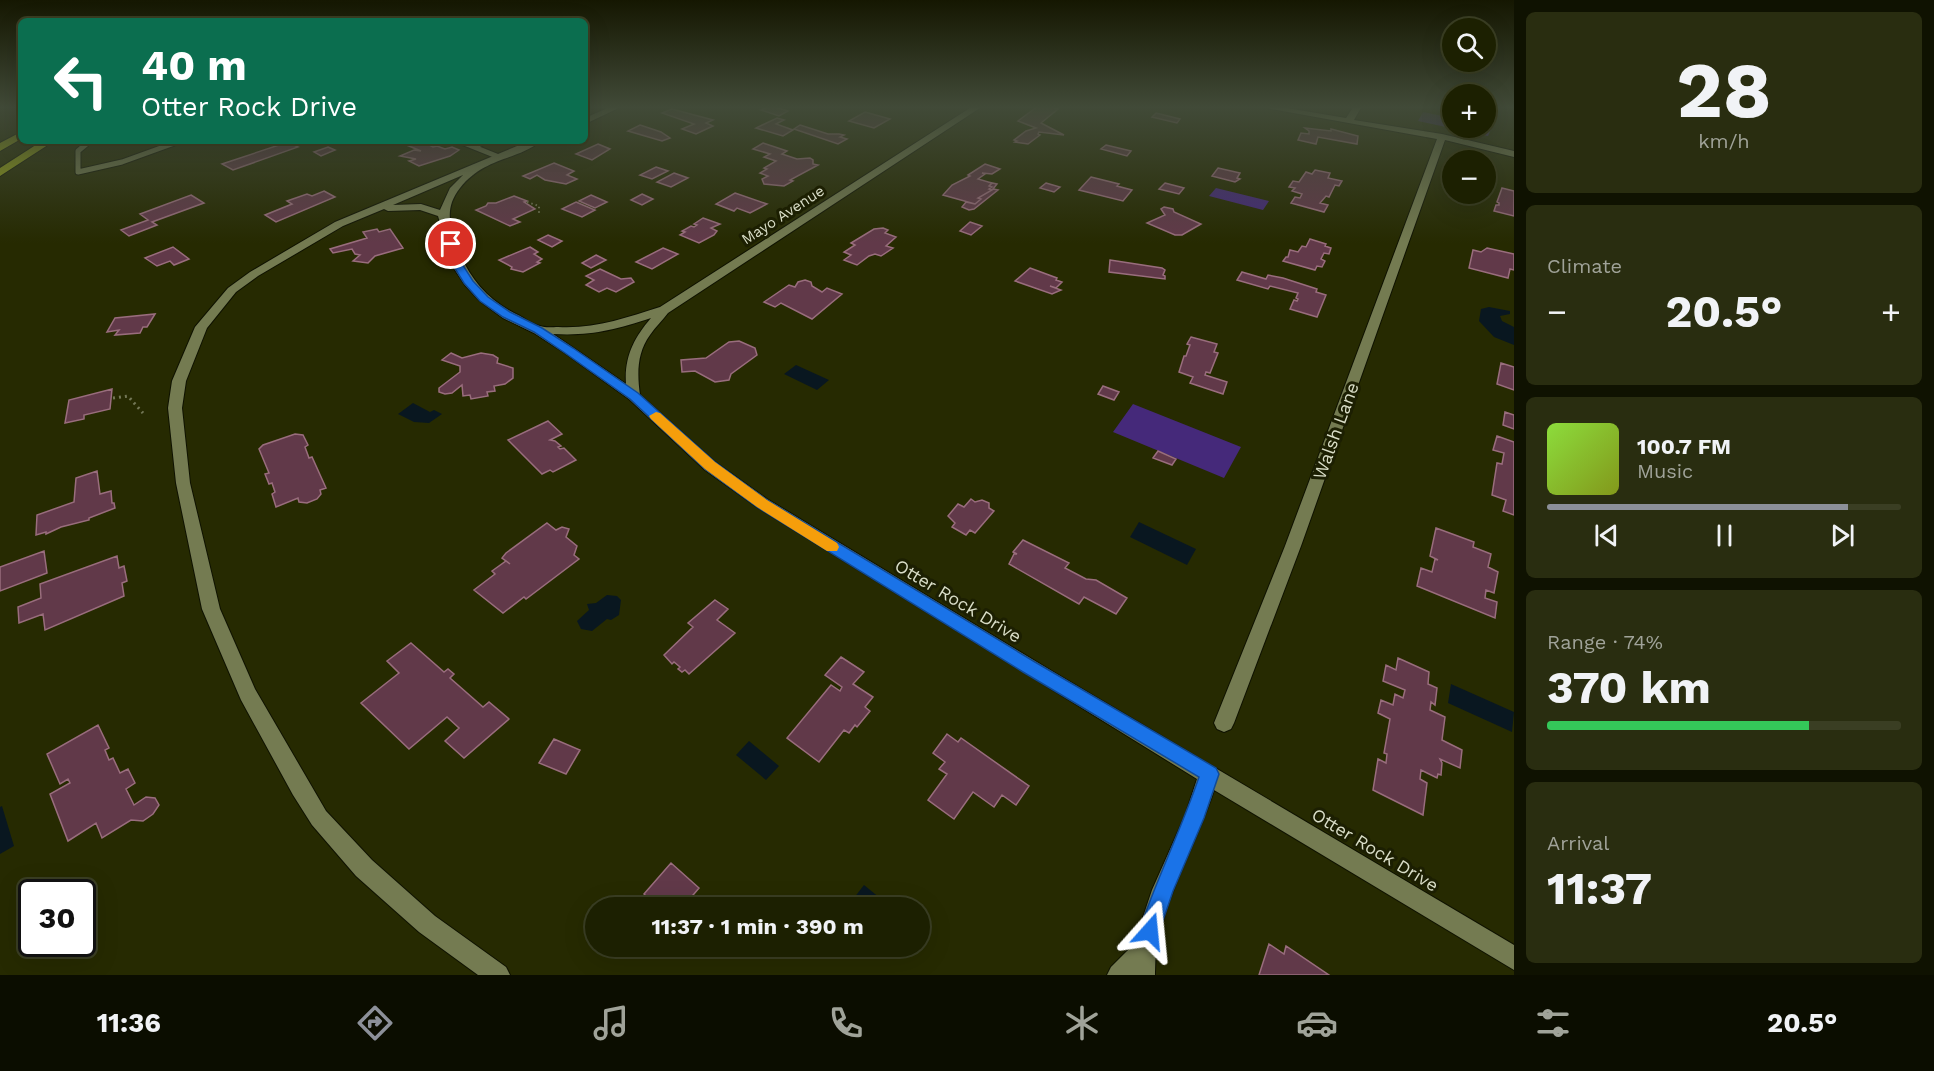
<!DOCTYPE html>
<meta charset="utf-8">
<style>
body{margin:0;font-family:"Work Sans",sans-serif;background:#292d10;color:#f1f3f6;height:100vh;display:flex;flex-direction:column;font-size:22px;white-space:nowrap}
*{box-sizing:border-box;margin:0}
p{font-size:20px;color:#a0a399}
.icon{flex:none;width:33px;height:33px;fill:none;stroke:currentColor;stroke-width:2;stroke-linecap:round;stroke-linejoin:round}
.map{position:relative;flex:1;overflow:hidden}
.details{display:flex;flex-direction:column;gap:12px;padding:12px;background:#0f1201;width:420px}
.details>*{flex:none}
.hud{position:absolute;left:18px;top:18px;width:570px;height:126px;border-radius:9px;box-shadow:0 6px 24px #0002,0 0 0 2px #3a3e23;background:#0b6e4f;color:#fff;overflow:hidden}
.fabs{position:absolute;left:1442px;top:18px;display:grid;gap:12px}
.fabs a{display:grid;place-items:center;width:54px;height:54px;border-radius:50%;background:#1c2001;box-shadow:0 6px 24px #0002,0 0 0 2px #3a3e23;font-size:30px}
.speed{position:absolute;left:18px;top:879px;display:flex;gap:12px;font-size:30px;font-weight:700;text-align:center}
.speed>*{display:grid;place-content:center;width:78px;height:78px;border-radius:50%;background:#1c2001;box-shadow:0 6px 24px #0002,0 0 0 2px #3a3e23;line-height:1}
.speed .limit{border:3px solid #111;border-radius:9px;background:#fff;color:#111}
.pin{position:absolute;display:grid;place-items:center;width:51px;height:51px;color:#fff;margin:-26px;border:3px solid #fff;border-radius:50%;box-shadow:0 2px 6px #0007}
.me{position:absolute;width:66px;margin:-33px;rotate:18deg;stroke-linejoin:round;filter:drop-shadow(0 0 4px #0008)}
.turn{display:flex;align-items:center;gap:21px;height:126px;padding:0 24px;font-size:27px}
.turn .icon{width:78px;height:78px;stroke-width:2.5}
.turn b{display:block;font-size:42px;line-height:51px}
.big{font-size:45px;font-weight:700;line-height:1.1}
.details .widget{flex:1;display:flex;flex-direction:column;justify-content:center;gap:9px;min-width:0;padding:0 21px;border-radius:9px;background:#292d10}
.details .dial{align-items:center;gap:0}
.dial b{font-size:78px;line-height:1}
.song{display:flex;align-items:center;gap:18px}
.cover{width:72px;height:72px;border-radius:9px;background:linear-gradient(135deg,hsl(90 70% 55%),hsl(70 70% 35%))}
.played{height:6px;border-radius:3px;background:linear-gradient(90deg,#8c9099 85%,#3a3e23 85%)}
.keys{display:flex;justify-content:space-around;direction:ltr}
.heat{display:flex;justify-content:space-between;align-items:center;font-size:33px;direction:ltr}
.charge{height:9px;border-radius:4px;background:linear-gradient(90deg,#34c759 74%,#3a3e23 0)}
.trip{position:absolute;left:585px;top:897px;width:345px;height:60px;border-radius:30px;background:#1c2001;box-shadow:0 6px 24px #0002,0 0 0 2px #3a3e23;font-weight:700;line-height:60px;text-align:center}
.tabs{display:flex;height:96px;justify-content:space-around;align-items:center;background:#0b0d00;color:#a0a399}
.tabs .icon{width:42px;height:42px}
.tabs .on{color:#8c9099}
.tabs b{font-size:27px;color:#f1f3f6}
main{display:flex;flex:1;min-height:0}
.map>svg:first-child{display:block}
.green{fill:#45297a}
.water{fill:#091720}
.building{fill:#613949;stroke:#996d7d;stroke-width:1.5}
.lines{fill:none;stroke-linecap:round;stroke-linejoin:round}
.lane-casing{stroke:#0f1200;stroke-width:7}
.street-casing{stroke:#0f1200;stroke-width:2}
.highway-casing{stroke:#0f1200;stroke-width:2}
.path-far1{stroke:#737756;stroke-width:2;stroke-dasharray:1.5 3;stroke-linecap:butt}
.path{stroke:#737756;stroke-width:3;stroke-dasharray:2 4;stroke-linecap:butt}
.lane{stroke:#747b51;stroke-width:5}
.street{fill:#747b51;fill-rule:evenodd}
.highway{fill:#97a416;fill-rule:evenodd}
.route{fill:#1a73e8;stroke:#114b97;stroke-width:1.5}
.slow{fill:#f59e0b}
.labels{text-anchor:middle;stroke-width:6;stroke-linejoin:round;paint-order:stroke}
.far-street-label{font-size:15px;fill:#d9ddc7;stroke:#1c1f02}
.street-label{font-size:18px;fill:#d9ddc7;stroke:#1c1f02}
</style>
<main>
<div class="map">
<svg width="1514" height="975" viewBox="0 0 1514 975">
<rect width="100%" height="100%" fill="#262a01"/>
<path class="green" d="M1423,112L1452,118V128L1492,127L1488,136L1418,121Z
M1216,188L1269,201L1263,210L1209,196Z
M1133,404L1241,447L1224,478L1113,432Z"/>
<path class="water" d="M1489,307L1510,311V314L1500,316L1502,321L1514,327V345L1494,337L1479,321L1481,309Z
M796,365L829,380L817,390L784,374Z
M413,403L430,412L434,410L442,414L429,423L414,422L398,414Z
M1139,522L1196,549L1187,565L1130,537Z
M607,595L617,596L621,600L619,615L611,620L607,619L592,631L581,629L577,621L589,610L587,604L596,603Z
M1451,684L1514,712L1512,732L1448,703Z
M749,741L779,766L766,780L736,755Z
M2,806L14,846L0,854V807Z
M864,885L891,907H847Z"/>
<path class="building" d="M771,106L788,111L779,116L761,110Z
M1048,106L1058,109L1041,123L1064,135L1039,132L1038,134L1040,135L1028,144L1015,142L1017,141L1014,140L1026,131L1036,128L1018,121L1038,106Z
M672,109L713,120L706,123L713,126L696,134L682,129L694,124L662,113Z
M865,112L890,119L874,128L849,121Z
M1156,113L1180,119L1177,123L1152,117Z
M777,118L784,120L776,124L793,130L783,136L756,128Z
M640,125L661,132L670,138L662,141L628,131Z
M800,125L828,134H839L844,135L840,137L847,139L838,144L794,129Z
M1305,128L1331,131V129L1358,136L1357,144L1318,137L1316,144L1298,140L1301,133L1309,134V131Z
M425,141L434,145L431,146L433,147L437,146L445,149L452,147L459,150L450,156L419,166L409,161L416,159L400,156L414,150L421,151L409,146Z
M288,142L298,147L233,170L222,164Z
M763,143L787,151L782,154L797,159L810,158L813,160V164L818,165L790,180L793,181L784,186L764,184L762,179L768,176L760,173L767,169L764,168L776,161L764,157L770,154L753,149Z
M598,144L610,149L592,160L576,154Z
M1106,145L1131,151L1127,156L1101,149Z
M328,147L335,150L321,156L314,152Z
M554,163L574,171L567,175L577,179L566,184L545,180L537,175L530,179L523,176Z
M985,164L1000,169L992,174L982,173L985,174L978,179L992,183L989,186L992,187L989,189L992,190L978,198L981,199L975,204L943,195L952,185L970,176L968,175Z
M656,167L668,171L652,179L640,175Z
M1218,168L1240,173L1237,178L1240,179L1235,182L1212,176Z
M1315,170L1330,173L1328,178L1342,181L1339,186L1335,185L1329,197L1326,196L1320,203L1328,205L1324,212L1291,203L1295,197L1300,198L1302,194L1292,191L1295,188L1289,187L1293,181L1299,182L1306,172L1312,174Z
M674,173L688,178L671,187L657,182Z
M1091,177L1119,184L1117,186L1132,190L1123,201L1079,190Z
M988,182L997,184L993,189L998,190L974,209L969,210L962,207L966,202L975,204L981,199L978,198L992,190L989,189L992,187L989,186L992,183Z
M1046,183L1060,187L1054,192L1040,188Z
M1165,183L1184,188L1179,194L1159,189Z
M1502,188L1514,191V216L1494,211L1496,205H1499V203L1497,202Z
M324,191L335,197L276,222L265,215L292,204L287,201L307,194L312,196Z
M735,193L767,204L750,213L737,208L734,211L716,204Z
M642,194L653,199L642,205L631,200Z
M191,195L204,203L152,222L157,225L129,236L121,230L148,220L140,214Z
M591,195L607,202L595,208L579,201Z
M514,196L527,201L524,202L535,209L513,219L520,222L510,226L476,210L486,206L488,203H496Z
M576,202L595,210L582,217L562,209Z
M1164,207L1173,209L1174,212L1201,224L1182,235H1175L1147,223L1165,215L1161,209Z
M703,218L720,224L711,228L717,231L714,235L699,243L680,235L685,232L682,231L691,226L694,227L697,225L694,224Z
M970,222L982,226L971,235L960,231Z
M883,228L888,230L885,233L896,237L886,246L893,248L881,256L875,254L869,256L857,265L844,260L851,255L844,252L855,245L851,243L874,229Z
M377,229L379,232L390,229L403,248L375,256L368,263L353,261L360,255L355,254L352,249L333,253L330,249L367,238L363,232Z
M548,235L562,241L552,247L538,240Z
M1310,239L1326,244L1325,246L1331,248L1329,254L1324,253L1321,259L1325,261L1322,267L1317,266L1315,270L1283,261L1286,257H1288L1290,250L1298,252L1302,246L1306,247Z
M173,247L189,259L174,265L170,261L157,266L145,258Z
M530,247L538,252L534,254L542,259L537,262L540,263L523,272L511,269L512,267L499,260Z
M663,248L678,254L652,269L636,262Z
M1487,248L1514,254V270L1510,269L1508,278L1469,268L1473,250L1481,252Z
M596,255L606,260L591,268L582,263Z
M1110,260L1162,268L1165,270L1163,275L1165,276V279L1109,272Z
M1030,268L1057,278L1056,280L1062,282L1056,288L1050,286L1061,290L1052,294L1015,281Z
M600,269L621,279L631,278L634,282L616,292L607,288L599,292L586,285L594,280L586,276Z
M1242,272L1266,279L1268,275L1283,278L1317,289L1316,292L1326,295L1317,317L1290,309L1294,300L1297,301L1298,299L1296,298L1298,293L1270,286L1268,289L1237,280Z
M805,280L811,282L812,286L822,292L827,288L842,294L812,319L781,303L775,307L764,302L789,285L795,287L798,282Z
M155,314L147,327H143L140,333L115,335L119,330L107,332L115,318Z
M1191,337L1217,344L1214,352L1218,353L1210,373L1206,372L1205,375L1227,382L1223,394L1190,383L1193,377L1179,372L1184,356H1186L1190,345L1187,344Z
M739,341L755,348L757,355L731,374L729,380L715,382L695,371L682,372L681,360L706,358L729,342Z
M451,353L462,358L481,353L493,355L498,358L497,363L513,368V378L505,384L494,386L495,391L487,392L488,396L471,399L470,395L463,396L462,385L452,393L445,394L439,392V388L460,372V366L442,360Z
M1501,363L1514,367V390L1497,384Z
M1103,386L1119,392L1114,400L1098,394Z
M112,389L110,409L84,415V419L65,423L69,400Z
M1505,412L1514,415V429L1503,425Z
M548,421L562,434L550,440L555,441L561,446L558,447L560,449L564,448L576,460L553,472L550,470L542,474L508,440Z
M295,434L303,435L308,445L305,447L309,458L312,457L326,488L320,490L321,494L317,499L307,503L299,502L298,498L276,507L272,494L275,492L272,483L269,484L265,474L269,473L259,449L263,445Z
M1497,436L1514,442V515L1503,511L1506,500L1492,495L1497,463L1502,464L1504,453L1493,450Z
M1158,451L1176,459L1172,465L1153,458Z
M97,471L100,494L111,491L112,503H114L115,508L89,518V520L61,527L46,534V532L36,535L37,515L74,502L76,478Z
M971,499L975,502L982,500L989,503V508L994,511L975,533L970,530L966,535L952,527L955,523L948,516L958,504L964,507Z
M547,523L556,530L562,527L569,529L566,537L577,546L574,555L579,559L526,599L524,597L503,613L474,590L495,574L492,571L506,561L510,564L502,558L506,553Z
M1436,528L1474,542L1473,547L1491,554L1488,567L1498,572L1494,593L1486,590L1485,598L1497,602L1495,618L1417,586L1421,568L1432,572L1435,559L1438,560L1430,556Z
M1023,540L1069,563L1065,568L1086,579L1096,580L1127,598L1116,614L1084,597L1079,604L1009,564L1014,554H1017L1013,552Z
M44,551L47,573L0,591V567Z
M117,556L119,568L124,566L127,581L122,583L124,596L45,630L43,614L19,623L18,607L41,598L40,584Z
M715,600L728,609L717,620L735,633L689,674L685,670L682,672L678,669L680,667L674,662L672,664L664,655L693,627L688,623Z
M411,643L444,672L448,669L454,674L450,678L483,707L489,702L509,719L464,758L445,741L459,728L447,717L409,749L361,703L399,673L387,661Z
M841,657L864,672L853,684L873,697L865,707L870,711L857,727L855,725L849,733L844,730L819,762L787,738L831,685L840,691L842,687L825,675Z
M1398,658L1429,672L1428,684L1437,688L1435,705L1431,702L1430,710L1445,717L1442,740L1462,750L1460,768L1440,759L1442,763L1441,775L1438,774L1437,778L1421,770L1420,779L1427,783L1423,815L1373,790L1378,759L1386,763L1387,754L1384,753L1390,719L1378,713L1381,700L1393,705L1395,694L1403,698L1405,690L1383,681L1386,665L1396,670Z
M98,725L109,748L105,750L109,760L113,758L120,773L128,769L135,783L126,789L134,805L146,797L155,798L159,805L153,814L143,821L131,820L102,838L96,823L68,841L50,794L70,783L68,779L60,784L47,754Z
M947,734L958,742L961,738L1029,786L1016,805L1002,795L994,807L973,792L954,819L928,800L947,774L939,769L945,762L933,753Z
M554,739L580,750L566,774L539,763Z
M671,863L699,888L682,908H658L644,894Z
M1269,944L1284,954L1286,946L1329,975H1259Z"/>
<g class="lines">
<g class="lane-casing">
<path id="lane" d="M90,141L78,151V172L122,162L180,141
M459,141L474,147
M486,141L474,147L499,157"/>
</g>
<g class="street-casing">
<path id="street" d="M612,106H623L585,124V118Z
M973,106H983L668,313C663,320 655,327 650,335C637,353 637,373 640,395L715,462L767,499L1055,673L1514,945V970L1214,790C1195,850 1154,910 1155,975H1107L1111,967L1134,944L1152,890L1185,816L1197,779L757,507L705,470L629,399L565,353L534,333L503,318L480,301L465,285L453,267L438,216L420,210L388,211L384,209L343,226L258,276L236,292L207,328L186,381L182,408L190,483L220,609L255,689L326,811L372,860L435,916L506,967L510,975H478L419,932L356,876L312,825L293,795L241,700L202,609L176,483L168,408L172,381L195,327L228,288L250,272L335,222L529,141H541C516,161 485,157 460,188C445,207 449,223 456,244C468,277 487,301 520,316C526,320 533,325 540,326C545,328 553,327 558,327C595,329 625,318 660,307ZM463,175L450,188L440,210L421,204L393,205ZM651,318C634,338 624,357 626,384L553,334C592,336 614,330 651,318Z
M1255,106H1275L1346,118L1354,106H1362L1354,120L1442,134L1514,151V157L1445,140L1301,546L1234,723L1231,729L1224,732L1217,729L1214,723L1285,546L1437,139Z"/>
</g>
<g class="highway-casing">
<path id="highway" d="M21,132V139L0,151V143Z
M42,141H54L0,176V168Z"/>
</g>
<path class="path-far1" d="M527,202L539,206V215"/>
<path class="path" d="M113,398L128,396L143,413"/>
<use href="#lane" class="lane"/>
<use href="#street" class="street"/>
<use href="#highway" class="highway"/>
</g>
<linearGradient id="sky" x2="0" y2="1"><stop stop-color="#151701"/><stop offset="0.44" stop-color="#414a38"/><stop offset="1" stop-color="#414a38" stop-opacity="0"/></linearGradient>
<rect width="1514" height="243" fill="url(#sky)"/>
<path class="route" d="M451,241L456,244L464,267L473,281L488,297L510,312L542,328L573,348L638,393L715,462L767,500L1035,662L1216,768L1219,774L1204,818L1173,891L1157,938L1150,941L1142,938L1139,931C1157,878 1181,830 1199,777L1023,672L757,507L705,469L630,399L565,353L534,332L503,317L480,301L464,283L454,267L446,244Z"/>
<path class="slow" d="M656,412L660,413L715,462L767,500L837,543L839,547L837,551H827L757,507L705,469L651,419L649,416Z"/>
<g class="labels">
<g class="far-street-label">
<text transform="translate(783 215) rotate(-33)" y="5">Mayo Avenue</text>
</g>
<g class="street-label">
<text transform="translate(1336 431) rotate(-70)" y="6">Walsh Lane</text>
<text transform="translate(958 601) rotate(31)" y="6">Otter Rock Drive</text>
<text transform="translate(1375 850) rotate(31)" y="6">Otter Rock Drive</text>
</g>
</g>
</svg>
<div class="fabs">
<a><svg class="icon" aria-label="search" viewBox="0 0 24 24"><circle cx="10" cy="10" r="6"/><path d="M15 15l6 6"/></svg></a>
<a>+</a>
<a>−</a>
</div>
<div class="speed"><div class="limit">30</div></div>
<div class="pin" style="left:451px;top:244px;background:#d93025"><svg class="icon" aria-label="arrive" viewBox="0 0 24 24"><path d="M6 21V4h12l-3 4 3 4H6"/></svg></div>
<svg class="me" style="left:1150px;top:931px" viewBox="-20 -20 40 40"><path d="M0-17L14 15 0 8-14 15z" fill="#1a73e8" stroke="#fff" stroke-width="4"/></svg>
<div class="trip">11:37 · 1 min · 390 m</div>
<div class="hud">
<div class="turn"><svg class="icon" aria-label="left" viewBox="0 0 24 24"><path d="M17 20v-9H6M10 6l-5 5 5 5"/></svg><div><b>40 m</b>Otter Rock Drive</div></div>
</div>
</div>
<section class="details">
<div class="widget dial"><b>28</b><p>km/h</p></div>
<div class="widget"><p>Climate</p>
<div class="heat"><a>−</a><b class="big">20.5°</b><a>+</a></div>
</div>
<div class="widget">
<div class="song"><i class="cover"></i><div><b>100.7 FM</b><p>Music</p></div></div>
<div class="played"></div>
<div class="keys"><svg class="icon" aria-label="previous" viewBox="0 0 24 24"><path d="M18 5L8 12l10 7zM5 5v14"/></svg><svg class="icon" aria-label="pause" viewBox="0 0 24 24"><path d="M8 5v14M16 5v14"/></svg><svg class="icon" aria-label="next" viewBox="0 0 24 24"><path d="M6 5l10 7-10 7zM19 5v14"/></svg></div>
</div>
<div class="widget"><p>Range · 74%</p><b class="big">370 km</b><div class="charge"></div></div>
<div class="widget"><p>Arrival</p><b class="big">11:37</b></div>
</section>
</main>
<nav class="tabs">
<b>11:36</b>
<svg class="icon on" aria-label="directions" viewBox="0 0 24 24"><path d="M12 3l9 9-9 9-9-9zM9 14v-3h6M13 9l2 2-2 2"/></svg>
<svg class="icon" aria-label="music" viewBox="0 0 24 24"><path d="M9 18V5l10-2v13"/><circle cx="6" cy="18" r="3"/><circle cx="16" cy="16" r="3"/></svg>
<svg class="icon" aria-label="phone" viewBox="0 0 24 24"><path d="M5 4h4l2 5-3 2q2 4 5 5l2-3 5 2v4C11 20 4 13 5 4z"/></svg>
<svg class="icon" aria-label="climate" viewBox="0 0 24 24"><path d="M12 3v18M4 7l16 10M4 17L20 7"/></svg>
<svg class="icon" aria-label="car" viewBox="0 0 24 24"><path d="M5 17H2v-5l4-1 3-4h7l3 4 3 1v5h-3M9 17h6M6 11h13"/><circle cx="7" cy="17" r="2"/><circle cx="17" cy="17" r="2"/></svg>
<svg class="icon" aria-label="filters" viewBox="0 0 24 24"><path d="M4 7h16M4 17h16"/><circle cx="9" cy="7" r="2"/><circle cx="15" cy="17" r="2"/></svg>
<b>20.5°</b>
</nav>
